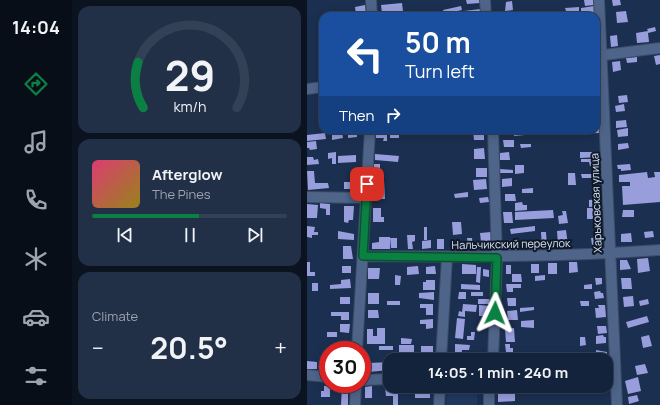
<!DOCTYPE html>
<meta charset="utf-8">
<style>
body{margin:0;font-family:Manrope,sans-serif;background:#212f47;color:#f1f3f6;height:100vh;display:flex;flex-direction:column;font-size:15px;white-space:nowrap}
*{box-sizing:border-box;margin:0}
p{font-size:13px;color:#9da4af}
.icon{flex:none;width:22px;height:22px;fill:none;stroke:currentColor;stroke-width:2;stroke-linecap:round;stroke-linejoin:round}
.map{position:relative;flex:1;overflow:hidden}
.side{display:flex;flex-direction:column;gap:6px;padding:6px;background:#0b1321;width:235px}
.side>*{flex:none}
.top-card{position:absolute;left:12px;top:12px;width:281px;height:122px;border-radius:12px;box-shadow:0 2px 10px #0003,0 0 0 1px #334056;background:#1a4fa0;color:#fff;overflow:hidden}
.speed{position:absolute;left:12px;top:341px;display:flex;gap:8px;font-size:20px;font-weight:700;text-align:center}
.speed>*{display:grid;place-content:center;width:52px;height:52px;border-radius:50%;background:#14233c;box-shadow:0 2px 10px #0003,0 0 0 1px #334056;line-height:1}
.speed .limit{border:6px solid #d22;background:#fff;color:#111}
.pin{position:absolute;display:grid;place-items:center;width:34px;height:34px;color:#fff;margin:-17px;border-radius:8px;box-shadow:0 2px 6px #0006}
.me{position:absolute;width:44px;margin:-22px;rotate:2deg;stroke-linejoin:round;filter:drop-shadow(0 0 3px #0008)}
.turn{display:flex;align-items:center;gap:14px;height:84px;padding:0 20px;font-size:18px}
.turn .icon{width:52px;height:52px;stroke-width:2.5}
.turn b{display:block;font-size:28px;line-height:34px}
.then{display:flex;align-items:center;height:38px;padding:0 20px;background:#0003;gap:8px;font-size:15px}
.big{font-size:30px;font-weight:700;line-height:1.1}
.side .widget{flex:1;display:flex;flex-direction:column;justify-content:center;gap:6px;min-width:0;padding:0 14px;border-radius:12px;background:#212f47}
.side .dial{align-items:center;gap:0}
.dial svg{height:104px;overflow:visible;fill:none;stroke:#334056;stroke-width:7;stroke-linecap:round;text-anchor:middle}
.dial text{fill:#f1f3f6;stroke:none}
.song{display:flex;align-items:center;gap:12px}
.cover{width:48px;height:48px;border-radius:6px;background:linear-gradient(135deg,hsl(340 70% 55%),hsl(50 70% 35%))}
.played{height:4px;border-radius:2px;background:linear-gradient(90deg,#0b8043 55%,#334056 55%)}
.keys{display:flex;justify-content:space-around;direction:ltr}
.heat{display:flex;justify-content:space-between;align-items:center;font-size:22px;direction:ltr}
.trip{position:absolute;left:76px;top:353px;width:230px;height:40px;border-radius:12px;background:#14233c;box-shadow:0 2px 10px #0003,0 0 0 1px #334056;font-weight:700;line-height:40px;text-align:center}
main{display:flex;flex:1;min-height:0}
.tab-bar{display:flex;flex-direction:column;width:72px;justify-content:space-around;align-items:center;background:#080e18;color:#9da4af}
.tab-bar .icon{width:28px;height:28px}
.tab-bar .current{color:#0b8043}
.tab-bar b{font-size:18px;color:#f1f3f6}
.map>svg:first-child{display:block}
.built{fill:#213960}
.building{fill:#989edc}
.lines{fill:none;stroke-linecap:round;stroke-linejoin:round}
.minor-casing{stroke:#3b4c67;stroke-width:12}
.minor{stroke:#4e6489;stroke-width:10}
.route-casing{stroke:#07532c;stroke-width:10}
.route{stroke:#0b8043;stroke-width:7}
.labels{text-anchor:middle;stroke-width:4;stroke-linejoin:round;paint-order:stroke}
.street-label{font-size:11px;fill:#d6e4f9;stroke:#0f1826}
</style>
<main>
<nav class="tab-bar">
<b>14:04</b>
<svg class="icon current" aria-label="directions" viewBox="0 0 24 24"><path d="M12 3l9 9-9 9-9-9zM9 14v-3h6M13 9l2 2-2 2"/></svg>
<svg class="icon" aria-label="music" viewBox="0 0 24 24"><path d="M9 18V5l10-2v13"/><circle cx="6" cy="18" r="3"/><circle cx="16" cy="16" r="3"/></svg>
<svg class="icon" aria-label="phone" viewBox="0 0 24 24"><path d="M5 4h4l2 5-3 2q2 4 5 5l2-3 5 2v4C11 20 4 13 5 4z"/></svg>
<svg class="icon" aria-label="climate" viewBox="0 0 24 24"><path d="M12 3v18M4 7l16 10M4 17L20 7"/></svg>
<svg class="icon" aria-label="car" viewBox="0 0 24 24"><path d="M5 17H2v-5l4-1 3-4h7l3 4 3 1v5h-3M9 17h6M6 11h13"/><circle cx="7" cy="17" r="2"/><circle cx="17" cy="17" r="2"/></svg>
<svg class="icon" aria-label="filters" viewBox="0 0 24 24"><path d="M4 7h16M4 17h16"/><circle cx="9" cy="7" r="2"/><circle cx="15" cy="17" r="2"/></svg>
</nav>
<section class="side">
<div class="widget dial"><svg viewBox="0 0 100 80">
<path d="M14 69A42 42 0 1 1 86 69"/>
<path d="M14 69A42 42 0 0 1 10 34" stroke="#0b8043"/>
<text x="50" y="56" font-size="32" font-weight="700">29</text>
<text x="50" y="72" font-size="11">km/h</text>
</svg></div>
<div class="widget">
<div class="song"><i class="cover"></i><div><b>Afterglow</b><p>The Pines</p></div></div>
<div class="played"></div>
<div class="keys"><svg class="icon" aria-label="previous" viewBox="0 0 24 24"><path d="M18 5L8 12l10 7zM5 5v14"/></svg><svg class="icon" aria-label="pause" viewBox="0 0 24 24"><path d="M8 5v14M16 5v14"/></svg><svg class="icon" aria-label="next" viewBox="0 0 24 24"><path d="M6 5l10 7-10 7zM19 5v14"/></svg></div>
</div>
<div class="widget"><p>Climate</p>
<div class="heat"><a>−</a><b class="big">20.5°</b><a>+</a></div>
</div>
</section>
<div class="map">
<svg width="353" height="405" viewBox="0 0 353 405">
<rect width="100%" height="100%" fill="#1b2f50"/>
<path class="built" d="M141,386H170V405H139Z"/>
<path class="building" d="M159,0H173V3L160,4Z
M277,0H286L287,5L278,6Z
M305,0H313L314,5L306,6Z
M205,1L206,10L198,11L199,2Z
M95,3L96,11L75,13L74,5Z
M58,5L59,13L49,15L48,7Z
M154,6L155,10L137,14L136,10Z
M287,6L288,13L274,14V8Z
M272,7V14L265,15V11H259L258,8Z
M173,9V16H158L157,11Z
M319,11L321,22L310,23L309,12Z
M348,27L349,31L341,33L342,42L330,43L329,33L341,31L340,29Z
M310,35L311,46L304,47L303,36Z
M353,55V64L349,65L347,56Z
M330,57V62L320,63L319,58Z
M313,61L314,70L306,72L305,62Z
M320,95L321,102L312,103L311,96Z
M317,104L318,111L309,112L308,106Z
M319,120L320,127L309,128V121Z
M289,127H292V133L273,134V131L289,130Z
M321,128V136L311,137L310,130Z
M37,130H50V137L41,138V132L37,133Z
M69,130H80V141H76L77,138H69Z
M166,130H177V140H167Z
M207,130H218V135L207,136Z
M35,132L36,138L25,140V133Z
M18,133L19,139L0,141V135Z
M83,133H92V138H83Z
M196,140H207V147H197Z
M9,141L10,149L3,150L2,148H0V142Z
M321,143L322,148L311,150V144Z
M213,144H224V147L214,148Z
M177,148L178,159H167V149Z
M29,152V164H25V158L21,159V153Z
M202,152L203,160H193V153Z
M273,152H292L293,157L273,158Z
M68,154L92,156L91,162L68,160Z
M49,155V162L31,163V156Z
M0,157H6L7,160L11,159L12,164L0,165Z
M274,159H292L293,166H283L282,162H274Z
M67,164H73V174H67Z
M323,164L324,170L314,171V169H311L310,165Z
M208,165H217V173L208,174Z
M169,168H180V177H169Z
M193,169L206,170V173H193Z
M0,171H7L8,183H21L22,188L1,190Z
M340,172L341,178L348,177L347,172H353V202L316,205L315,186H323V182H312V175Z
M261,173H268L269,185H261Z
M274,174H287V178H275Z
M205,178V186L195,187V179Z
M179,179L180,189L167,190L166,180Z
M66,180H77L78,199H67Z
M37,182H48V189H37Z
M226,188V193H215V189Z
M161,192V197L148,198L147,194Z
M198,194H208L209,201H198Z
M181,197L182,202L173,203L172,198Z
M294,199V206L282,207V200Z
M215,202L216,205H220V210L208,211V203Z
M13,203L23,204V215H19V209L13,208Z
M0,204L11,205L10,218H0Z
M37,206H47L46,220H42L41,223L37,222Z
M66,208H74V217H77V222H66Z
M280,208H293V219H280Z
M246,210L247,218L208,220V212Z
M316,210H327V217H315Z
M255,211H259L261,223L252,224L251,216L256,215Z
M196,212H205L206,223H197Z
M145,222H154L155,234L146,235Z
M0,226L8,227L7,232H11V235H5V238L0,237Z
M228,226V231L204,234L203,229Z
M117,227H120V240H117Z
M259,230L261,245L251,246L250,231Z
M31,231L47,234V240L31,239Z
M346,231L347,237L338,238L337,232Z
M184,232L185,241L174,242L173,233Z
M234,232H239L240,247L235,248Z
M324,233L325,242H314V234Z
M100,235H108V241L105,242L106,249H101Z
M72,237H83V249H65V243L72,242Z
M296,237V244L285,245L284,238Z
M83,238H90V248H84Z
M160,238H165L166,248H161Z
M130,239H137V249H130Z
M124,240V248L115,249V241Z
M207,240V243H210L211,250L200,251L198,241Z
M229,240V249L222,250L221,241Z
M36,246H44L46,259H36Z
M341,258L343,271L331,273L330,259Z
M313,260H320L324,269L313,270Z
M0,262H3V272H8V276H0Z
M262,262H270L271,272L262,273Z
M241,263H250V274H241Z
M155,264L169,265V274H155Z
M224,264H232V273H224Z
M199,265H204V274H199Z
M35,266H44V273H35Z
M111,266L112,274L100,275V267Z
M128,266L129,274H119V267Z
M170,267H174L173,283L169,282Z
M61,268H73L72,279H61Z
M176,269L182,270V277L176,276Z
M205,274H214L215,282H205Z
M88,275L94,276L93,285H88Z
M238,275V280L228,281V276Z
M288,278H295V284L289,285Z
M314,278H324L325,289H315Z
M43,279L44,288L23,289V285L34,284V280Z
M119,280H128V290H116V282H119Z
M5,283H11V291H5Z
M154,284L173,285V290L154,289Z
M199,284H214V288H206V292H200Z
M285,284V289H277V285Z
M293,291L294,293H296L297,298L288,299L287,292Z
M127,292V300L112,298V293Z
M152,292H159V299H151Z
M164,292H176V296H164Z
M61,293H72V304H61Z
M326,296L327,306L317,307L316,297Z
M33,297H43V304H33Z
M200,298H209V306H201Z
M171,299H183L184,304H171Z
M341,299L342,304L333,306L332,301Z
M80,301H93V305H80Z
M273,301H282V306H274Z
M113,304H126V315H119V308H113Z
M156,304L170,305L169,312L158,311V317L151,316L152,311L155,312Z
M172,305L183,306V316H172Z
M291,305H298L299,317L289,318L288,308H292Z
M227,307V310L213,312V308Z
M61,310H71L72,318H61Z
M210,310L211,320H201L200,311Z
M24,312H42V320H34V316H24Z
M340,316L342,322L321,328L319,322Z
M150,318L158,319L156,339L148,338Z
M126,319V328L119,329V324H113V320Z
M227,320V328L214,327V321Z
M33,324H43L42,333L33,332Z
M290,326H299L300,333L291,334Z
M70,328H78V344H60V329H66V336H70Z
M207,328L208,342H199L198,329Z
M20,332H30V337H20Z
M164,332H168L167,340H160V336H164Z
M296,335L297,337H299V343L289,344V336Z
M342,335L345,346L336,348L334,337Z
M273,337H278L279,345L273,346Z
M94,338L105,339L104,344H94Z
M148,344L163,345L162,350H155L154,360H148Z
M198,344H203V348H206V352H199Z
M92,345H107V352H97V356H92Z
M72,346H86V350H72Z
M114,346H126V357H118V353L114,352Z
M289,350L300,352V358H289Z
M17,360L21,361V369H16Z
M0,361L10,362V369H0Z
M83,362V370L62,372V363Z
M338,364L341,373L330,375L328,366Z
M331,377L334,391L321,394L318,381Z
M17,386H23V397H14V391H17Z
M35,386L41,387V405H34Z
M65,386V398H58V387Z
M195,386H205V390H195Z
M78,387H91V405H86V396H79Z
M108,389H123V398H108Z
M208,392V401L191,402V393Z
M330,395L332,401L322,404L321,397Z"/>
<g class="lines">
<g class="minor-casing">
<path id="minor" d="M64,0L65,16
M178,0L179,16
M292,0L310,405
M289,56L353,48
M0,89L16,87
M0,197L59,198
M56,256C155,257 254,257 353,250
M50,350L63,130
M134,360L140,257
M186,360L190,258L186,130
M0,375L21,377
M55,380L83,379
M48,405L49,384
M132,405L133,386
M182,405V386"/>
</g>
<use href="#minor" class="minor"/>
</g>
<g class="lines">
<g class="route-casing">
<path id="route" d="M60,184L56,256L190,258L188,313"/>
</g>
<use href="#route" class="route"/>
</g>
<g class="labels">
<g class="street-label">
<text transform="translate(289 203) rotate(-92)" y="4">Харьковская улица</text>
<text transform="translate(204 244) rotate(-1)" y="4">Нальчикский переулок</text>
</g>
</g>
</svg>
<div class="speed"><div class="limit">30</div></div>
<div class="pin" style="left:60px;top:184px;background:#d93025"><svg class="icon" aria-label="arrive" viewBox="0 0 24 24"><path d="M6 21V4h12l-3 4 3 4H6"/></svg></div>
<svg class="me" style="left:188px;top:313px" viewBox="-20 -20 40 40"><path d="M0-17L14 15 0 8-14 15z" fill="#0b8043" stroke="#fff" stroke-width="4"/></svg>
<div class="trip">14:05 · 1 min · 240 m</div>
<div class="top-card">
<div class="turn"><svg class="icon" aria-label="left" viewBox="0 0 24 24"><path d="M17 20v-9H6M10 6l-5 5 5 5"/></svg><div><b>50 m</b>Turn left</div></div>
<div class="then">Then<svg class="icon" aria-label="right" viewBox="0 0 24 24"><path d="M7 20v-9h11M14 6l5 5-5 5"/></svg></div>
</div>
</div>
</main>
